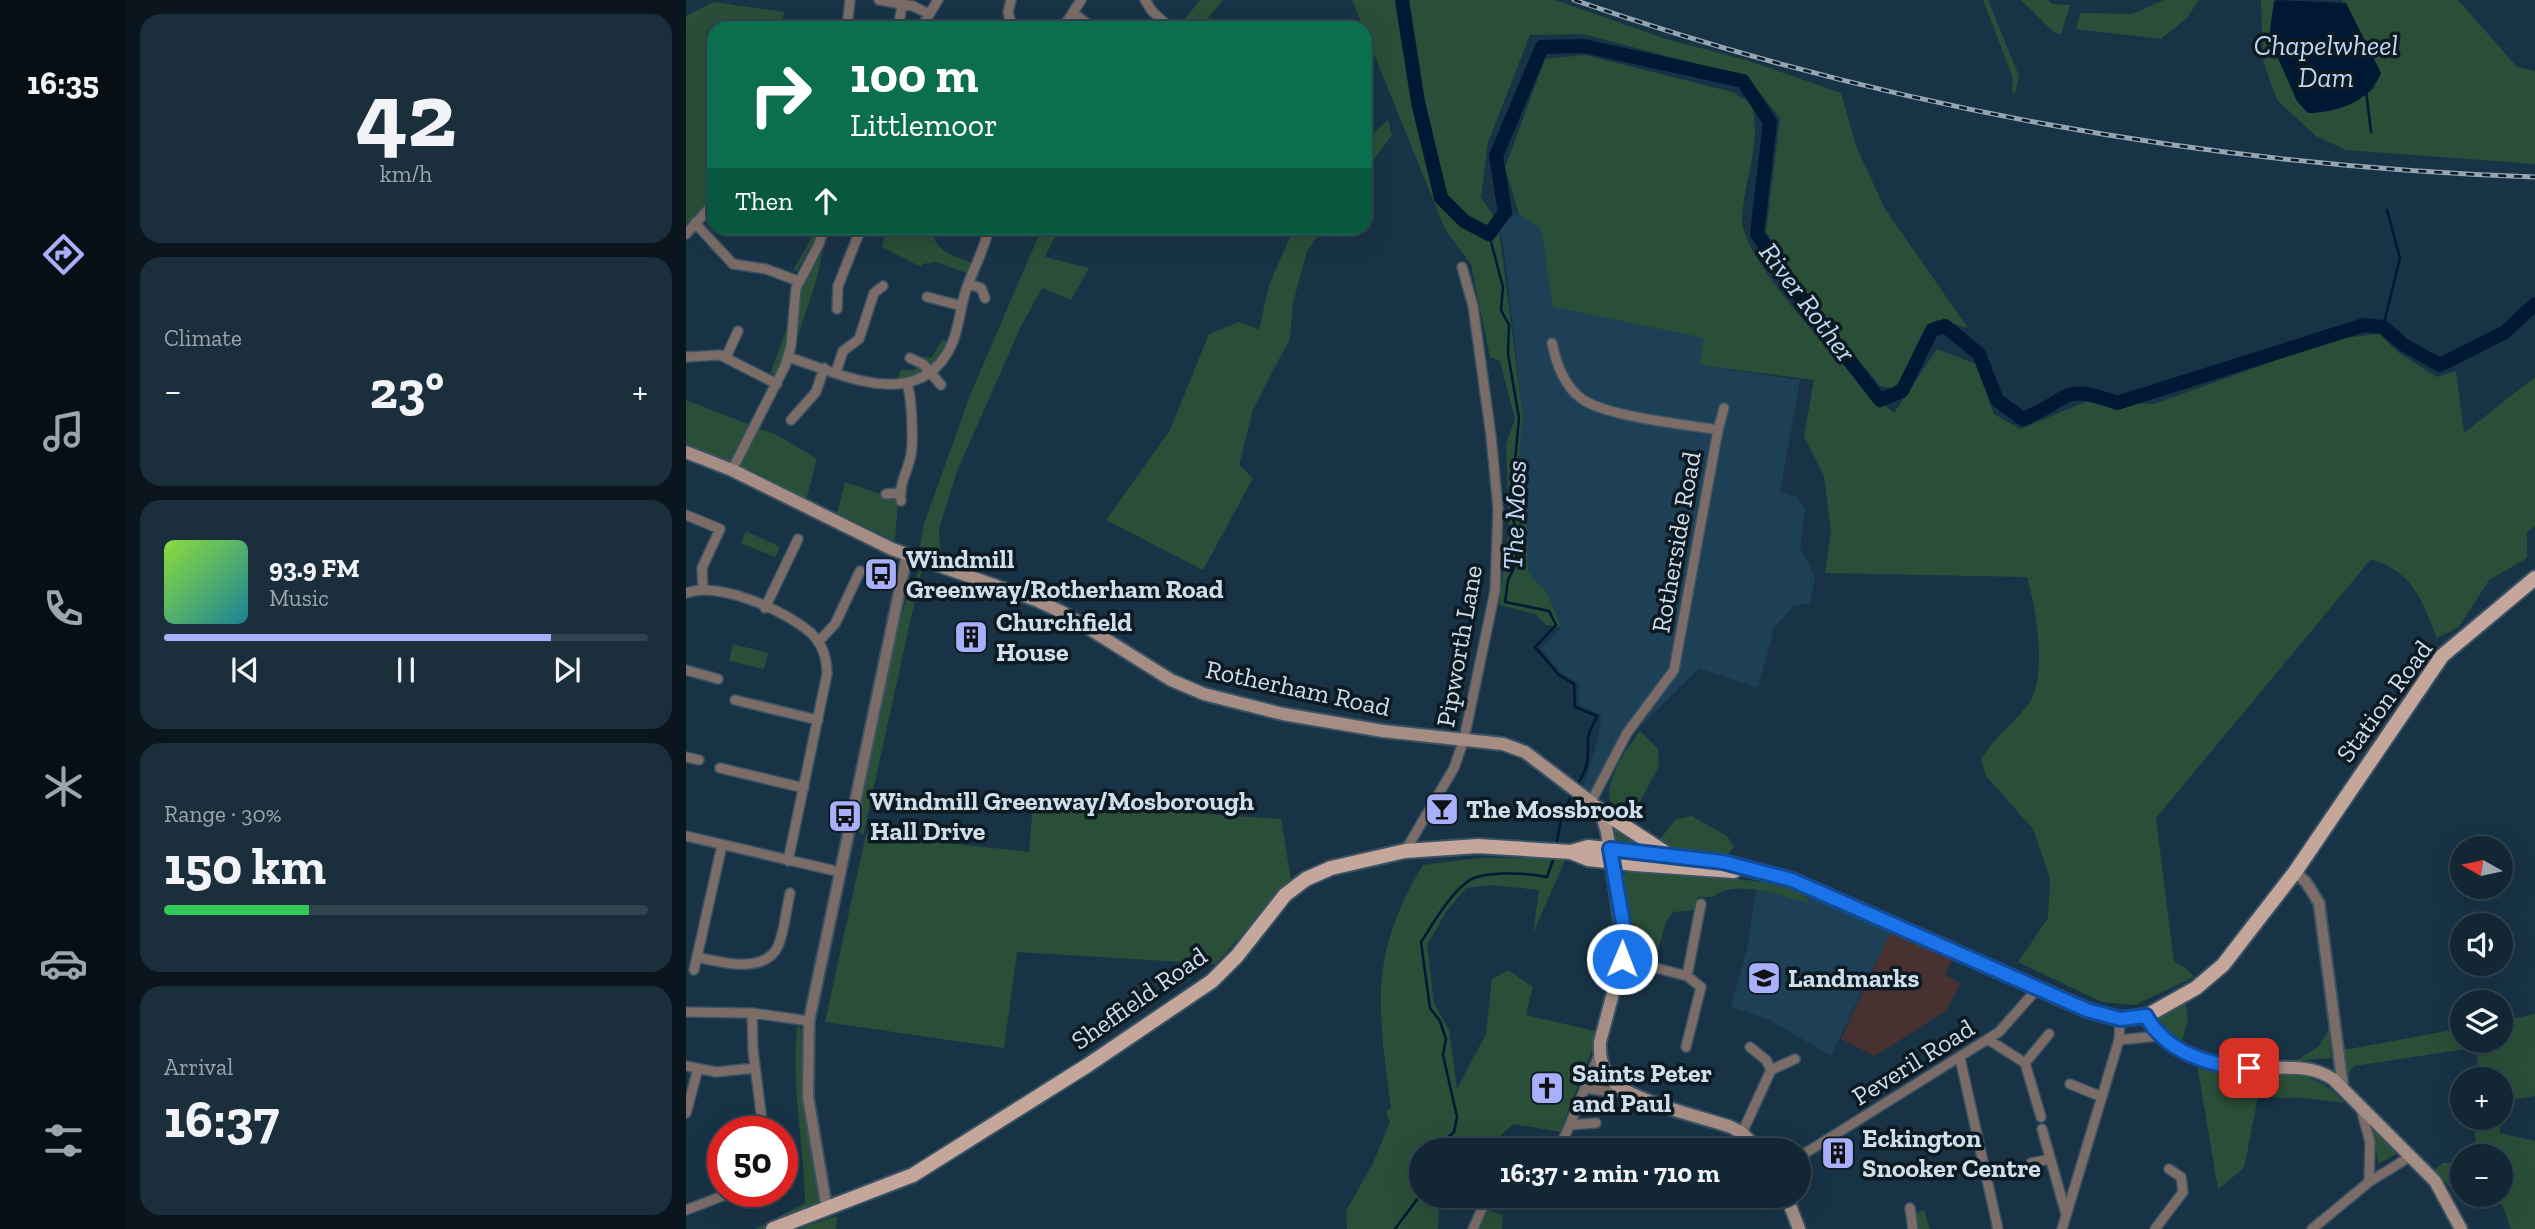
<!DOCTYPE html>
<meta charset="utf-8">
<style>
body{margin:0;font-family:"Zilla Slab",serif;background:#1b2e3c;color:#f1f3f6;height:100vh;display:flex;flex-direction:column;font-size:26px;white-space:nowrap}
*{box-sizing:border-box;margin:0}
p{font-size:23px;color:#9ca5ac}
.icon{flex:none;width:38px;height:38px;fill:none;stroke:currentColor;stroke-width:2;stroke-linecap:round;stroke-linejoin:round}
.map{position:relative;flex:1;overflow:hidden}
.side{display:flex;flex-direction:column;gap:14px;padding:14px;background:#0a151d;width:560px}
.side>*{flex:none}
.banner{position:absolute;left:21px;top:21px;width:665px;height:214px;border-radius:21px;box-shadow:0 7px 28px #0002,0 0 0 2px #31434f;background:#0b6e4f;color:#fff;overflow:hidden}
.needle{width:46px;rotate:279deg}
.controls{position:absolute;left:1764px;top:836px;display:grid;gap:14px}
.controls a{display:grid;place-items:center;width:63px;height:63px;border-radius:50%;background:#122634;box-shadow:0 7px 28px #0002,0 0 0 2px #31434f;font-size:35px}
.speed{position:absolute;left:21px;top:1116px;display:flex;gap:14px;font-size:35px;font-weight:700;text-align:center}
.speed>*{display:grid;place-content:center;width:91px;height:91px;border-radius:50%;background:#122634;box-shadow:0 7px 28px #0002,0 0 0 2px #31434f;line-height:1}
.speed .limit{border:10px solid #d22;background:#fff;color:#111}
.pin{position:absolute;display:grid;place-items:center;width:60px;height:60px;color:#fff;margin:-30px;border-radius:14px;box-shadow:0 4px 10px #0006}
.me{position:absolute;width:77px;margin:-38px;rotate:1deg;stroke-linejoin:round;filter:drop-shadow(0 0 5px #0008)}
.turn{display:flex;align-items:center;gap:24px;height:147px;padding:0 28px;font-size:32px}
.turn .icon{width:91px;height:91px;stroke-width:2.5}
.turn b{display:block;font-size:49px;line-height:60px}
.then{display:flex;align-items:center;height:66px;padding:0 28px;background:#0003;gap:14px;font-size:26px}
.big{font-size:52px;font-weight:800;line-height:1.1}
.side .card{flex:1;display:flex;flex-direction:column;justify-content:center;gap:10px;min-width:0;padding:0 24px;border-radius:21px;background:#1b2e3c}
.side .dial{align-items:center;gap:0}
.dial b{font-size:91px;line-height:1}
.song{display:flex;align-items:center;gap:21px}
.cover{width:84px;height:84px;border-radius:10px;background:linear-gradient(135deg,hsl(90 70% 55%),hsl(190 70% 35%))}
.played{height:7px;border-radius:4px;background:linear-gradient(90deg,#a8b0fc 80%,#31434f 80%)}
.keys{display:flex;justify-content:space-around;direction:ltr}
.heat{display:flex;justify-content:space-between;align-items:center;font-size:38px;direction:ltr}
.charge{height:10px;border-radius:5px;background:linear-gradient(90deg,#34c759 30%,#31434f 0)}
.trip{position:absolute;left:723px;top:1138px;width:402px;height:70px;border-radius:35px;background:#122634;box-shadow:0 7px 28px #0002,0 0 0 2px #31434f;font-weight:800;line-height:70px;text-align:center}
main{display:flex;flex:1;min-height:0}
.tabs{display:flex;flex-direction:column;width:126px;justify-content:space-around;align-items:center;background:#070f15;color:#9ca5ac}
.tabs .icon{width:49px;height:49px}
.tabs .selected{color:#a8b0fc}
.tabs b{font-size:32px;color:#f1f3f6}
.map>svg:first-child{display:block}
.commercial{fill:#473231}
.built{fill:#1d4056}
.green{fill:#2a4f38}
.water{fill:#001834}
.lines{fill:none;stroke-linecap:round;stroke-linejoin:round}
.stream{stroke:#001834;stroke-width:2.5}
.river{stroke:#001834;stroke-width:14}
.minor-casing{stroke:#395264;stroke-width:12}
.tertiary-casing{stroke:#395264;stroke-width:14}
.secondary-casing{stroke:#395264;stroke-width:16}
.primary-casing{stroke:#395264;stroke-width:18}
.minor{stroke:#7b6c67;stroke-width:9}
.tertiary{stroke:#7b6c67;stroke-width:10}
.secondary{stroke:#a58d84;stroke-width:12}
.primary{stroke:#c5a69b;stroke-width:14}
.rail-casing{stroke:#93a6b5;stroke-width:5}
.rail{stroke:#0e1a22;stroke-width:2.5;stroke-dasharray:8;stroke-linecap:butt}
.route-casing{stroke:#114b97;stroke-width:18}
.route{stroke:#1a73e8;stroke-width:12}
.labels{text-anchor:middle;stroke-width:7;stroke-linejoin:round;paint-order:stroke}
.street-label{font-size:26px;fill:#cedeea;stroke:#0e1a22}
.poi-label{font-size:26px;font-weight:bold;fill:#cedeea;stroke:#0e1a22;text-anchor:start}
.water-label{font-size:28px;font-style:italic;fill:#c0d8f2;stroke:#0e1a22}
</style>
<main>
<nav class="tabs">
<b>16:35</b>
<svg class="icon selected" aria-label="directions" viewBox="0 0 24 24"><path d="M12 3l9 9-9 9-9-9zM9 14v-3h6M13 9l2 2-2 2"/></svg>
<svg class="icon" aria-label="music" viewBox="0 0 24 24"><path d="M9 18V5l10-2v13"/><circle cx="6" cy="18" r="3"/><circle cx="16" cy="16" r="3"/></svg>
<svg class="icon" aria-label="phone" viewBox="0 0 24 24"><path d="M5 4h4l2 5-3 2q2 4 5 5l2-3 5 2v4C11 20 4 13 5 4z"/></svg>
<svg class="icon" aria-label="climate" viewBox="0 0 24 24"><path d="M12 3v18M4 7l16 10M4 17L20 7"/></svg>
<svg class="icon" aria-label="car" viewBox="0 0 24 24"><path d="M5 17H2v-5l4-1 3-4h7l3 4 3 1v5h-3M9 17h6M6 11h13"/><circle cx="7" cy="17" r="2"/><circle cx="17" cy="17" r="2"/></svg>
<svg class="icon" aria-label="filters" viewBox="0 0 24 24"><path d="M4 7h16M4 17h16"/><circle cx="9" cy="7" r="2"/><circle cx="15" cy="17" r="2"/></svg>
</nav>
<section class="side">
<div class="card dial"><b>42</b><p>km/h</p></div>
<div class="card"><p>Climate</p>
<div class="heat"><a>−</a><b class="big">23°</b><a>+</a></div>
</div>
<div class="card">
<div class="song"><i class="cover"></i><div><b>93.9 FM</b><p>Music</p></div></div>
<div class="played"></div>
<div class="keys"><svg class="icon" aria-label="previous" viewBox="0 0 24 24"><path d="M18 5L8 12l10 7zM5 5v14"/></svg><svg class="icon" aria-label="pause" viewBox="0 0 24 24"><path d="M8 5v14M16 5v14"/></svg><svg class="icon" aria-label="next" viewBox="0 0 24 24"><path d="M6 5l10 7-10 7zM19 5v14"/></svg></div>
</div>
<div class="card"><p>Range · 30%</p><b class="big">150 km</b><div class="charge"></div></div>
<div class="card"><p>Arrival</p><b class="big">16:37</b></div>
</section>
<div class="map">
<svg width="1849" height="1229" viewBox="0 0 1849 1229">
<rect width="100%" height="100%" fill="#183346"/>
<path class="commercial" d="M1206,929L1267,958L1259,975L1274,983L1261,1010L1189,1056L1155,1039Z"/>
<path class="built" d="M833,214L855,229L868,307L1018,338L1014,365L1114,380L1094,492L1110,497L1119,509L1114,548L1129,577L1124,603L1107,607L1088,628L1072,688L1013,668L958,723L943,729L926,751L905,793L897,788L912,738L916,715L893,705L892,683L875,673L855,649L875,627L862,594L842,572L841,503L828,500L837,417L818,249L812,223Z
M1071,884L1127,899L1206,929L1145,1056L1082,1019L1045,1007L1061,949Z"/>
<path class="green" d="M514,0H537L514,28H492Z
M666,0H869L980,39L1060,60L1155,93L1170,146L1199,209L1282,328L1252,320L1242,325L1214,382L1206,388L1194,386L1127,304L1080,232L1094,118L1061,77L897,34L844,35L802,142L795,197L812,223L837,417L828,500L841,503L842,572L862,594L875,627L860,625L849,614L813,605L823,524L820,444L829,419L814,361L804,357L785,265L759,229Z
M1297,0H1302L1333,76L1329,93L1326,92L1327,78Z
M1335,0H1362L1366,4L1384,5L1375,34L1369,33Z
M1478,0H1513L1501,18L1475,39L1390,29L1394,13L1446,14Z
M1575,0H1591L1588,2L1611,101L1622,113C1650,112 1667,104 1689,88L1656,0H1772L1831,67L1849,71V164L1660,150L1630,136L1591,100L1577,61Z
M28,2L98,12L95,28H28V198L0,228V16Z
M899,55L1046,92L1065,103C1077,142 1058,178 1056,218C1053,260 1174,385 1208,413L1251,349L1290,364L1308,414L1334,429L1402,401L1468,404L1649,339L1693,334L1713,353L1751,377L1770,371L1778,433L1849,377V526L1841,532V558L1803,580L1773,627L1751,638C1735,599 1728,573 1685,559L1470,818L1488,962L1500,968L1508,977L1449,1005L1416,1002L1332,962L1362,918L1364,878L1347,829L1300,776L1295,760C1307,738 1326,725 1341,706C1363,677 1350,609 1341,577L1139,573L1145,530L1138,476L1118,436L1128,380L1013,365L1018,338L867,307L855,229L833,214L819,168L859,59Z
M702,120L706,135L679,171V140Z
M131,228H135L111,271H107Z
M201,228H246C247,253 271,256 291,265L287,275L250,262L237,264L235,267L196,247Z
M356,228H373L359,257L403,268L385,300L356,288L335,326L271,471L253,529L255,558L233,552L238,524L285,393Z
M608,228H638L621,251L607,303L604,338L567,409L553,465L567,478L517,570L420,520L484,430L523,334L553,322L573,330L583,285Z
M137,251L130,281L112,336L115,289Z
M102,325L99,355L90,375L84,374Z
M257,339L264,343C251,364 235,375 211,380L215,370H229L239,356L245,358Z
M0,400L93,436L131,459L120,500L69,472L0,446Z
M159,482L212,500L209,541L151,513Z
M60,531L94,547L89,557L55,543Z
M236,568L177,836L169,826C178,784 213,588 236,568Z
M47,644L82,653L78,669L43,661Z
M954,731L972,749L973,766L945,819C899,806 937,754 954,731Z
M347,802L595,819L605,880L530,964L331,952L318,1048L139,1022L180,834L343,852Z
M1006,816L1041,836L1048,847L1041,855L990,849L974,839L990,819Z
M925,820L966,847L931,844Z
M793,858H880L847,933L853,890L806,885L780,888L760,912L741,945L748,1003L763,1030L771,1089L800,1034L806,979L822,970L847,987L840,1015L913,1032L874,1132L827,1124L812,1138L808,1150H735V1195H754L752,1229H661L660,1211L687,1163L704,1122L700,1112L705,1108C692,1007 682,956 737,865Z
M945,866L1076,882L1118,892L1123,903C1097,896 1050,878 1027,897H1012L1008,910L987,912L980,922L968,964L945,958C946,930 932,893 939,871Z
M1499,1000L1502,1019L1495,1046L1480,1036L1468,1019Z
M1849,1014V1096L1822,1100L1813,1122L1814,1133L1849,1141V1229H1825L1817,1207L1807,1195H1815V1157H1788L1791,1151L1789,1133L1796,1118H1815V1080H1789L1793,1047L1668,1066L1662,1075L1658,1050L1776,1028V1041H1815V1021Z
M111,1027L115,1028L119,1109L132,1200L128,1210L77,1229H69L119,1203C118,1144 105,1086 111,1027Z
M1643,1028L1645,1058L1610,1061L1633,1046Z
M1511,1064C1523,1067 1536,1072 1548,1073C1593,1077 1626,1064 1658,1103L1619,1098L1572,1097L1558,1168L1532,1189Z
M1687,1129L1712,1153L1692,1164Z
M1757,1163H1776V1189L1767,1190L1748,1170Z
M800,1209L817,1215L816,1229H787Z
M1238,1210L1244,1229H1230L1228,1214Z
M151,1216L150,1229H112Z"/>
<path class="water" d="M1591,0L1660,3L1695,73C1683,103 1651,112 1622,113L1611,101L1583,38L1588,1Z"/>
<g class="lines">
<path class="stream" d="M1680,90L1685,132
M803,234L817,287L815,310L823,325L822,354L833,418L825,505L831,540L830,564L822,580L819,602L863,611L870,625L849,647L873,675L888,684L889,707L911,716C909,721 903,731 902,737C902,759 904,764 891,785
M1697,327L1714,258L1701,210
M870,847L875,819L886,794
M748,1150L768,1132L771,1117L757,1055L760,1039L754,1021L744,1008L735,942C748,922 762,897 781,882C795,870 843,873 861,877L868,857
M709,1229L735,1194"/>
<path class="river" d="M716,0L732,102L755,198L778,221L803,234L819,212L810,156L856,47L898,46L1057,81L1084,122L1071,234L1127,314L1194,400L1216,391L1246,330L1259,326L1293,354L1311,400L1337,419C1385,400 1373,382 1431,403L1678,325L1697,327L1718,345L1754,365L1819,332L1849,304"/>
<g class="minor-casing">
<path id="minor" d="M193,0L227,6L243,14
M325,0L322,12L326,28
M459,0L466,11L484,28
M216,4L213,24L216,28
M387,13L407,28
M161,28L164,0
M235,28L252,0
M377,28L395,0
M9,223L47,264L80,269L112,281
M154,228L173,232
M0,234L28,203
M282,284L295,288L299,298
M241,297L276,306
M151,309L152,286L175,228
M866,343C870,363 878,386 896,399C921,417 999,424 1032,430L988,670L941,733L905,802
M0,357L34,355L91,384
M40,357L52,331
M102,357C150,372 224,411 260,355C272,337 273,314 279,293C286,271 298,251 303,228
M224,358L237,364L255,385
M150,372L157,351L173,339L188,293L197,286
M105,420L130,392L138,368
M1032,430L1038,408
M46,470L99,366L105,346L110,288L133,244L138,228
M200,494L214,493
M215,501C213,484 220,475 224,459C228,446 226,397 221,384
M0,515L34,529L16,568L17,589
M0,593C33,581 101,611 126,634C137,645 141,659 141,674L102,861
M79,608L112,539
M132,642L149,624L174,571
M0,670L32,679
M49,700L132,720
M0,757L13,760
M34,768L118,788
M0,836L154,872
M719,851L768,768L778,739L809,591L812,509L805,436L787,306L776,267
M11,957C33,962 79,975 92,946C99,930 100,910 104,893
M936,959L1001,976L1015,987L1000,1047
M8,970L36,845
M1001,976L1015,904
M0,1012L66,1013L123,1021
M66,1013L67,1050L76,1121L74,1132
M1303,1040L1339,1063L1355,1117
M1433,1040L1472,1036
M1274,1058L1312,1229
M1339,1063L1363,1034
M0,1066L30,1072L69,1068
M1085,1070L1109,1059
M1384,1084L1416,1097
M899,1088L933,1093L940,1090
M1675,1109L1684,1142L1683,1182
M0,1113L12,1069
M884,1125L910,1123
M1356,1129L1380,1214
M1056,1133L1085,1070L1080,1060L1064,1047
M870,1150L879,1136L913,1055
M1113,1157L1313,1032L1352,988
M1345,1163L1364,1159
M1224,1208L1227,1229
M0,1210L47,1192
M787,1229L802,1195
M1376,1229L1433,1040L1434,1019
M1469,1229L1497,1192L1495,1177L1483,1169
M1626,1229L1683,1182L1725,1156"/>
</g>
<g class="tertiary-casing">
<path id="tertiary" d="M1609,872L1620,882L1633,903L1657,1087
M141,1210L122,1097L123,1021L221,555"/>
</g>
<g class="secondary-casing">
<path id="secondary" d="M0,452L46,470L206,549L350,600L378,613L485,680L518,694L597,714L697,731L817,744L839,752L905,802L916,815L921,832L937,940L936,959L914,1042C913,1059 917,1074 931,1085C955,1103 1015,1117 1045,1127L1056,1133L1073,1150
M1460,1016C1483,1057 1534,1068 1578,1068C1604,1068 1625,1065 1647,1079L1749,1181L1775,1229
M1100,1195L1113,1229"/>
</g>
<g class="primary-casing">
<path id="primary" d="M911,808L980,853
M885,852L902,847L1037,862L1106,880L1401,1010L1434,1019L1460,1016L1510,988L1537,965L1609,872L1756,656L1849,578
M87,1229L227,1175L402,1065L526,981L551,956L599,895L620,879L645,868L719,851L792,846L885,852L902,859L949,864L1048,871"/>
</g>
<use href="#minor" class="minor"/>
<use href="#tertiary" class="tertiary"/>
<use href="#secondary" class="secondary"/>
<use href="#primary" class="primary"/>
<g class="rail-casing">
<path id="rail" d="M888,0C1195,107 1524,166 1849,177"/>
</g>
<use href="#rail" class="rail"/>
</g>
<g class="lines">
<g class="route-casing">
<path id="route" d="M936,959L937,923L924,849L1037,862L1106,880L1401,1010L1434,1019L1460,1016C1480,1052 1523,1066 1563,1068"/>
</g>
<use href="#route" class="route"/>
</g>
<defs>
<g id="bus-square" transform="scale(1.75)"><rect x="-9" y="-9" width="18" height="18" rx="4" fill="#a8b0fc" stroke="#0e1a22"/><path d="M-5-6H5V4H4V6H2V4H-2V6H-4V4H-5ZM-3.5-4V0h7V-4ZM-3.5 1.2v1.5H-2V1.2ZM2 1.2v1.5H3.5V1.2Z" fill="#111"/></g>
<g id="building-square" transform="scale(1.75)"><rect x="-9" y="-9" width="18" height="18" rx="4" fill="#a8b0fc" stroke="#0e1a22"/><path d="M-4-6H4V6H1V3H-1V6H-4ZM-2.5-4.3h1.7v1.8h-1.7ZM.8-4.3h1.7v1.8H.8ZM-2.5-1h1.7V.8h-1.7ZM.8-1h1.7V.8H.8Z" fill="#111"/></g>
<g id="bar-square" transform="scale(1.75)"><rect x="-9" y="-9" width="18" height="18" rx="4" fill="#a8b0fc" stroke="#0e1a22"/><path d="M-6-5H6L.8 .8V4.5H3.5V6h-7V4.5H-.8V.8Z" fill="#111"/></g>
<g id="university-square" transform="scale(1.75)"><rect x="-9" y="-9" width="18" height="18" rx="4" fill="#a8b0fc" stroke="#0e1a22"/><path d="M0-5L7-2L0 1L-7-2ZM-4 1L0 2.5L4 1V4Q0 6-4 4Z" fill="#111"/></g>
<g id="church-square" transform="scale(1.75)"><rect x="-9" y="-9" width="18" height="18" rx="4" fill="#a8b0fc" stroke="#0e1a22"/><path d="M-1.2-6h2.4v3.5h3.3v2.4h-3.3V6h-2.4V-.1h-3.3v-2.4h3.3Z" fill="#111"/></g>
</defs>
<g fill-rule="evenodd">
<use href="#bus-square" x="195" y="574"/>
<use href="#building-square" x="285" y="637"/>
<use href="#bar-square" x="756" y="809"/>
<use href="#bus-square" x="159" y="816"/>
<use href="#university-square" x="1078" y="978"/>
<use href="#church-square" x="861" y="1088"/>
<use href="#building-square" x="1152" y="1153"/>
</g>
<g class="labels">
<g class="street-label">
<text transform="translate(990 542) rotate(-80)" y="9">Rotherside Road</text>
<text transform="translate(773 646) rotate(-80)" y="9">Pipworth Lane</text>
<text transform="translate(612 688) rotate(12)" y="9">Rotherham Road</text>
<text transform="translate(1698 701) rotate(-54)" y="9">Station Road</text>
<text transform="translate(453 998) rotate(-35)" y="9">Sheffield Road</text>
<text transform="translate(1227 1062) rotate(-32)" y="9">Peveril Road</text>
</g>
<g class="poi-label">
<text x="220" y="568">Windmill<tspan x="220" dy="30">Greenway/Rotherham Road</tspan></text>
<text x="310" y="631">Churchfield<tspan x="310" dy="30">House</tspan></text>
<text x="184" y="810">Windmill Greenway/Mosborough<tspan x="184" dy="30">Hall Drive</tspan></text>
<text x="780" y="818">The Mossbrook</text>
<text x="1102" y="987">Landmarks</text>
<text x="886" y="1082">Saints Peter<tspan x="886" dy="30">and Paul</tspan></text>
<text x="1176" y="1147">Eckington<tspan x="1176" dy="30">Snooker Centre</tspan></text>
</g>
<g class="water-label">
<text x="1640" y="55">Chapelwheel<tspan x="1640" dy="32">Dam</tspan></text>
<text transform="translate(1122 302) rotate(53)" y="10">River Rother</text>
<text transform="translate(828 515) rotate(-88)" y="10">The Moss</text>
</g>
</g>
</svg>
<div class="controls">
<a><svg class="needle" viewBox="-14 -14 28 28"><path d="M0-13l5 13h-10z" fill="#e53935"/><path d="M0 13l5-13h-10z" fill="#9ca5ac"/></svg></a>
<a><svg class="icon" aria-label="sound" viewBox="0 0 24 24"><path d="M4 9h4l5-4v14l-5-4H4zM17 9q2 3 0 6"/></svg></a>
<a><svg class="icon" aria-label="layers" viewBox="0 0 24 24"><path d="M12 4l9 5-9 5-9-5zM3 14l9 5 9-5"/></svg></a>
<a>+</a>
<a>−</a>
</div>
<div class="speed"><div class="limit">50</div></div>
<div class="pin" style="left:1563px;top:1068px;background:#d93025"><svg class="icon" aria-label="arrive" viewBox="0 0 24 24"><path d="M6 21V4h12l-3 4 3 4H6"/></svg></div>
<svg class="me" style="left:936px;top:959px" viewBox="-20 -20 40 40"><circle r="17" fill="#1a73e8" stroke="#fff" stroke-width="3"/><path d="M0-11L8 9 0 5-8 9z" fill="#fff"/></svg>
<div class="trip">16:37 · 2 min · 710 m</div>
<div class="banner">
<div class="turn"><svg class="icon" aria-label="right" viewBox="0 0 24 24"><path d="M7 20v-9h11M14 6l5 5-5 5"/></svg><div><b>100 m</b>Littlemoor</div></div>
<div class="then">Then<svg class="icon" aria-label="ahead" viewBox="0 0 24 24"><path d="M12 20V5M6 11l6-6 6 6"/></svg></div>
</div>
</div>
</main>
